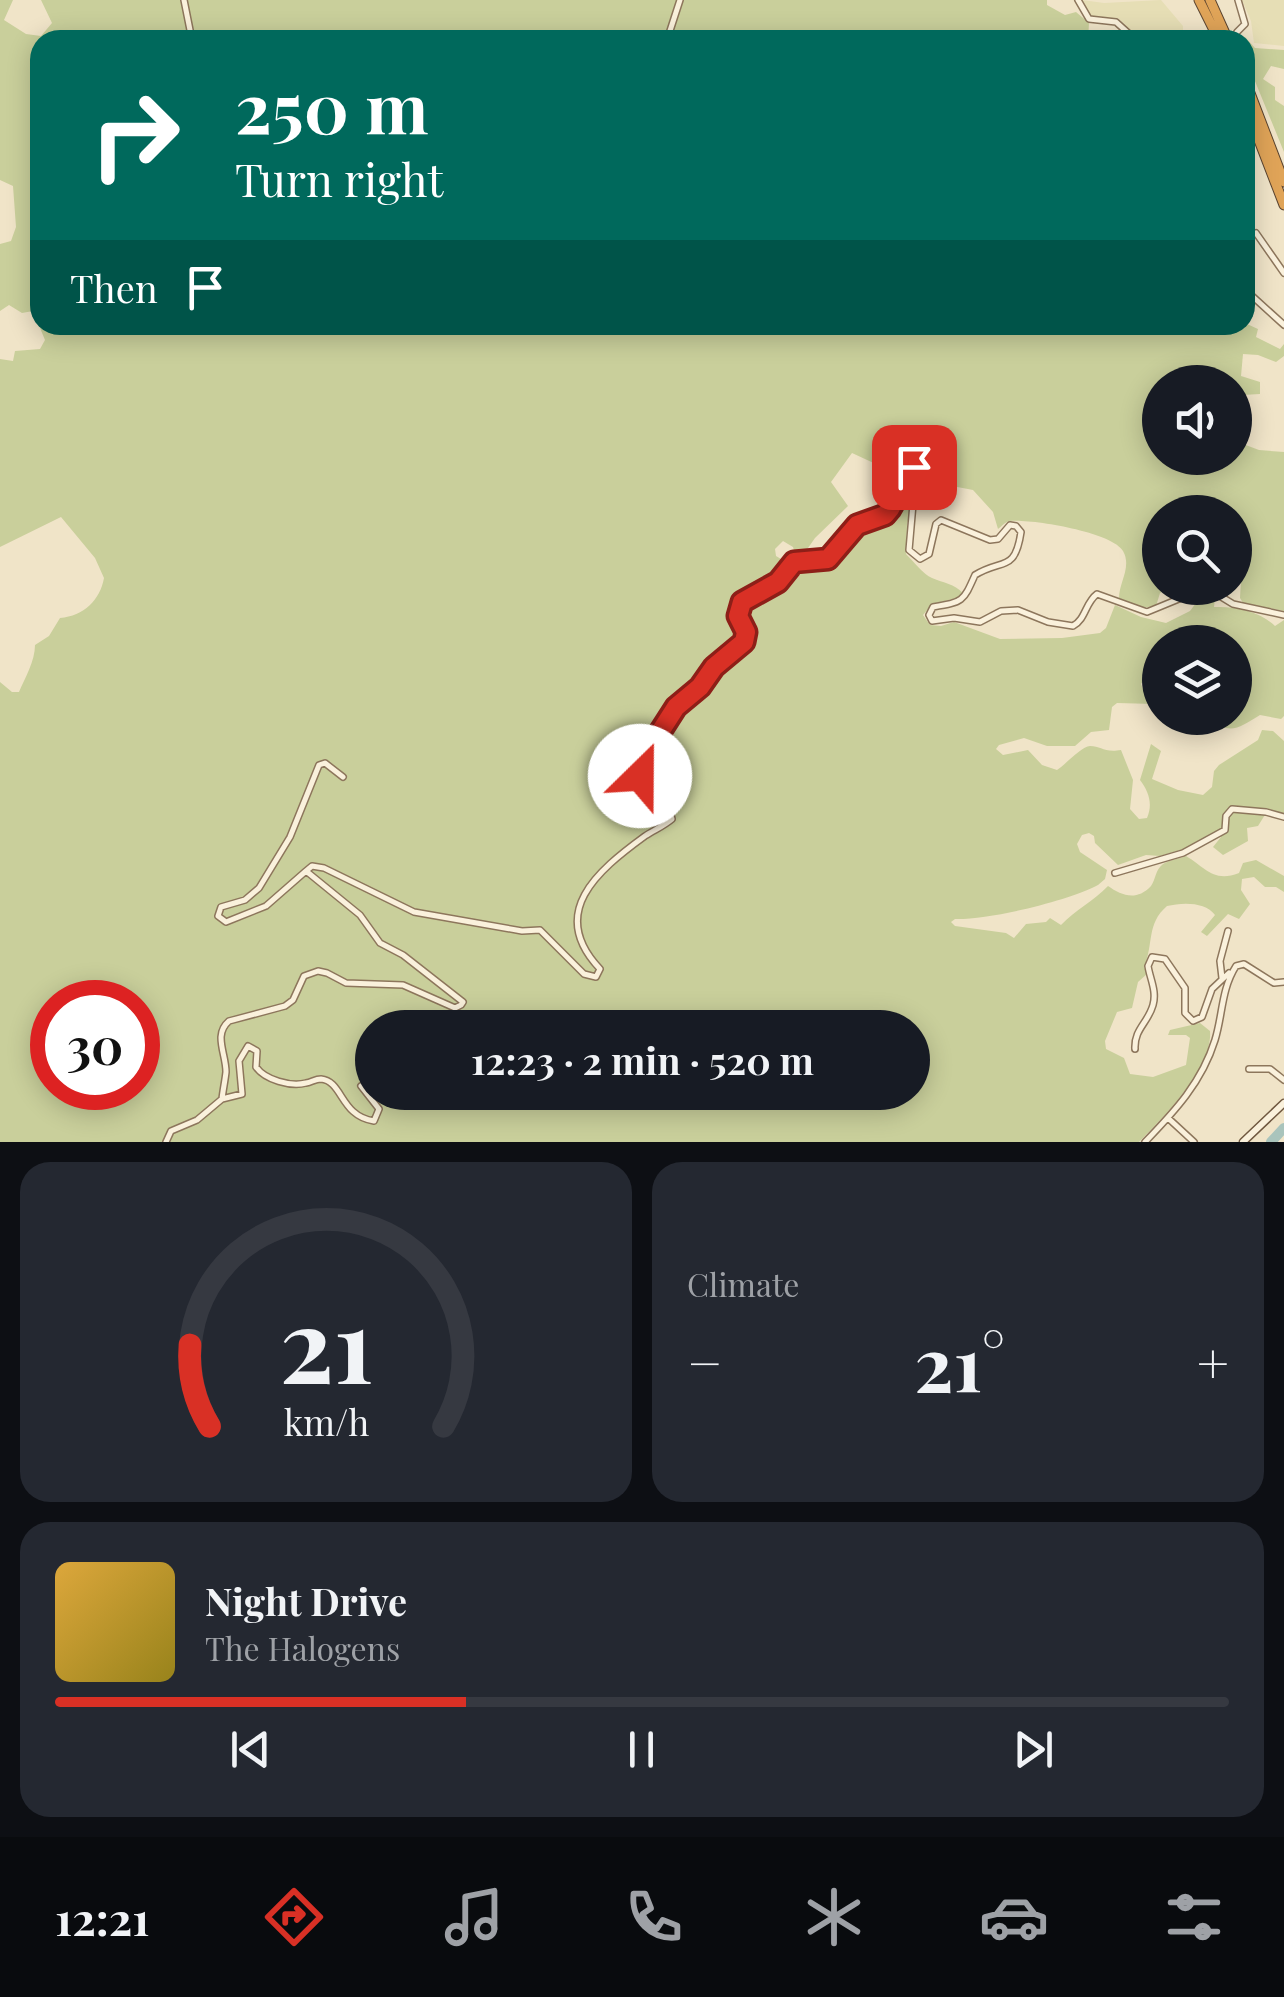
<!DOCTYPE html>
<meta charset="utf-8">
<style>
body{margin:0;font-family:"Playfair Display",serif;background:#242831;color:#f1f3f6;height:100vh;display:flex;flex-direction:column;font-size:38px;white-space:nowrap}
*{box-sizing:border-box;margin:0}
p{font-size:32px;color:#9ea1a6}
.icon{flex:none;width:55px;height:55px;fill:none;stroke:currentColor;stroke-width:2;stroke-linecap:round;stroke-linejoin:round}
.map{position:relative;height:1142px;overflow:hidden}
.details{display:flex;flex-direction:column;gap:20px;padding:20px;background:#0d0f14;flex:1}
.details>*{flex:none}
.banner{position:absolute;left:30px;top:30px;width:1225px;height:305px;border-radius:30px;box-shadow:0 5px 25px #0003;background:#00695c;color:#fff;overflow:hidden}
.buttons{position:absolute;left:1142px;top:365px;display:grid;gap:20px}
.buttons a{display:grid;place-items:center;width:110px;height:110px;border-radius:50%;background:#171b24;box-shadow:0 5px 25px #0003;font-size:50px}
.speed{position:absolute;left:30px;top:980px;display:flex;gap:20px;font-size:50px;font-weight:700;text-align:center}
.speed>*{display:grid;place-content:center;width:130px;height:130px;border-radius:50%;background:#171b24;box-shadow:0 5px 25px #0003;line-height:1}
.speed .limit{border:15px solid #d22;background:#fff;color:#111}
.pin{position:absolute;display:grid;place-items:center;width:85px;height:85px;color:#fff;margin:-42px;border-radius:20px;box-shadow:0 5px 15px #0006}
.me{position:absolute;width:110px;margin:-55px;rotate:23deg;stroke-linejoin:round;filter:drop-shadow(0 0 8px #0008)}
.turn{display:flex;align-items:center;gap:35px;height:210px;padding:0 40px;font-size:45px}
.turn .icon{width:130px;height:130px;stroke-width:2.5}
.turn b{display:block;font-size:70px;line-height:85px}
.then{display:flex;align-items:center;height:95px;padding:0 40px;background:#0003;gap:20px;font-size:38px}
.big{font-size:75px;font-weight:700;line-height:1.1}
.details .card{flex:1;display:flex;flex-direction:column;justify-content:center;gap:15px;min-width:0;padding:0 35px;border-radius:30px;background:#242831}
.details .dial{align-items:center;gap:0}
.dial svg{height:260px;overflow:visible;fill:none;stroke:#363941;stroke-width:7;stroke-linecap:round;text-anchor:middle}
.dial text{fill:#f1f3f6;stroke:none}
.song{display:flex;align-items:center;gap:30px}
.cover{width:120px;height:120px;border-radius:15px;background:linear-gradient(135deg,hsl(40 70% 55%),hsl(50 70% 35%))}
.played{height:10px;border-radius:5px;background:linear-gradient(90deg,#d93025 35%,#363941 35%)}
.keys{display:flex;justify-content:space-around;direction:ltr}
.heat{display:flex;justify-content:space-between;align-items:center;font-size:55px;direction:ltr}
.details .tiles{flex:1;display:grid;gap:20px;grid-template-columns:1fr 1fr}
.card:last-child{grid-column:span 2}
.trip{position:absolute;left:355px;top:1010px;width:575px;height:100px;border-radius:50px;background:#171b24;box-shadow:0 5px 25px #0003;font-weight:700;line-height:100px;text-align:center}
.dock{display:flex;height:160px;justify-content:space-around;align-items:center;background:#090b0e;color:#9ea1a6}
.dock .icon{width:70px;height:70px}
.dock .active{color:#d93025}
.dock b{font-size:45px;color:#f1f3f6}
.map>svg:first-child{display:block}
.farmland{fill:#e6deb5}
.green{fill:#c9cf9b;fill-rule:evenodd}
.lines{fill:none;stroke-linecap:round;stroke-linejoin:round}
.river{stroke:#a9c4bc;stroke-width:10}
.minor-casing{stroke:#8d765c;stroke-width:8}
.secondary-casing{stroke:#6f573f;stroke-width:9}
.motorway-casing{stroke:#5b4430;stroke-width:11}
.minor{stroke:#faf1dc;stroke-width:5}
.secondary{stroke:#faf1dc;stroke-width:6}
.motorway{stroke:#e0a458;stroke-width:9}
.route-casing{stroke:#8d1f18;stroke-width:25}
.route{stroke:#d93025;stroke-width:18}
</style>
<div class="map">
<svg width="1284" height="1142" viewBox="0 0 1284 1142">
<rect width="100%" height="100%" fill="#f0e4c8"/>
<path class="farmland" d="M1082,0L1104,3L1161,0L1183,26V40L1139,38L1118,18H1092Z
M1242,0H1284V46L1254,43L1251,21Z"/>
<path class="green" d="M0,0H13L4,20L26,34L41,36L52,23L41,0H1047V5L1065,15L1076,12L1089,23L1088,40H40V325L1247,324L1258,329L1256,337L1280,349L1284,344V356L1276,362L1258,355L1243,354L1241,376L1260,382V394L1243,395L1235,414V382H1160V458H1235V441L1259,450L1284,452V611L1243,603L1240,598L1241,581L1235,574V512H1160V588H1169L1160,593L1156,606L1140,608L1119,598C1119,582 1132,567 1123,551C1112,532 1032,519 1010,521C1006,521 1001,527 998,529L993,512L973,490L947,485L917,464L909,465L900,480L878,465L852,453L831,482L848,506L815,538L801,558L796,557L793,547L783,541L775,549L776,556L796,568L833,563L860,529L892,514L917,470L919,479L907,524L906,554C914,562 923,574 932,578C944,583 954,584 963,593L961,597L932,604L923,615L930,625L941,626L954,622L1000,639L1062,638L1100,633L1106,628L1115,605L1141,617L1166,623L1190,611L1199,599L1210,595L1215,599L1214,607C1236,606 1261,612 1275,626L1284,620V716L1281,719L1260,715C1239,728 1229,736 1210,718H1235V642H1160V681L1155,685L1145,678L1141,684L1143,689L1160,698V708L1154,704L1117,703L1112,707L1109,730L1091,732L1075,746H1047L1024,738L999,745L996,749L1003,755L1028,750L1042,765L1057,770C1065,765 1082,746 1090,746C1101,746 1104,753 1121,750L1133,780L1130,809L1139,819L1147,818C1153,804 1149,792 1140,780L1151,744L1161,751L1152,779L1178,790L1203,795L1212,787L1214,771L1219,765L1258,740L1262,730L1273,731L1284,741V813L1268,810L1258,826L1247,828L1248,841L1223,855L1213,847L1221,837L1218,832L1184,849L1160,856L1146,855L1118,865L1095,843L1094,836L1089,833L1082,835L1077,844L1080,852L1107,870L1105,879L1098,885C1068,901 989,920 955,919L951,922L955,926L1006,933L1014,938L1026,924L1046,922L1050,918L1061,925C1075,910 1094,901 1108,886C1121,895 1136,902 1151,886C1156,879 1155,870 1163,864C1169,860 1179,859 1186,856C1205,867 1213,883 1239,873L1243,863L1256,860L1284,876V892L1276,887H1265L1254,877L1242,879L1241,890L1250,904L1239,919L1228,914L1207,936L1201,932L1215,915C1206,902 1183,902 1167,906C1146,924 1154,944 1144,967L1147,974L1138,982L1132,1008L1117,1012L1105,1041L1106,1049L1124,1058L1130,1074L1153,1077L1186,1065L1190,1038L1186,1035H1168L1170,1030L1200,1023L1210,1031C1213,1067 1164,1117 1139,1142H0V682L12,692H19C25,678 35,661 35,645L49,636L60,618C84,616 100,600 104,578L95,558L61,517L0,547V359L13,361L15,351L40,349L45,340L33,311L22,313L9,305L0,311V244L11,241L16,227L13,186L0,180ZM52,1002H138V1088H52ZM372,1028H912V1092H372Z
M1239,36L1245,37L1255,48L1284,50V69L1271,66L1263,79L1275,87V100L1284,106V152L1248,64H1245V40Z"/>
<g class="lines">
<path class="river" d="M1271,1142L1284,1128"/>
<g class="minor-casing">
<path id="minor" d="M184,0L192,40
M1078,0L1089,19L1116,22L1136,40
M1237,32L1245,24L1238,0
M667,40L680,0
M1256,233L1284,273
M1245,297L1251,295L1284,325
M306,871L266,906L226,922L218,916L221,907L245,900L259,888L290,837L319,765L325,763L343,777
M1115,873L1183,853L1225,830L1226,816L1232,809L1266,812L1284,817
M1222,978L1220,961L1228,931
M1135,1049C1134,1029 1148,1023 1153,1005C1157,991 1150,979 1148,966L1152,957L1165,959L1185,988V1013L1193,1021L1202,1017L1212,989L1229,973
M1249,1069H1270L1284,1080
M222,1099L242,1094L239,1061L248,1046L257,1051L256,1067C265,1080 291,1087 306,1083C312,1082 315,1079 321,1079C343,1081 340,1116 374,1121L379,1109L361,1086
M1168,1118L1194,1142
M166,1142L171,1131L197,1120L222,1099C223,1090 225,1081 226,1072C226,1053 213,1035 229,1021L285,1006L293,1000L304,976L318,971L327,973L346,983L403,985L455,1008L461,1005L463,1002L403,955L380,943L360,915L306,871L312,866L324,868L414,912L522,931L540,930L584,974L596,977L600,969C547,913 597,871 645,836C654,830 664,826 672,819L670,811L646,796L640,776L644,757L675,707L700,687L714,667L744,642L745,632L738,615L742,601L779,582L795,563L828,559L834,555L857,525L885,515L891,509L914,467L921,471V482L913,504L909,550L920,559L929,554L936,524L941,520L990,540L998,539L1010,525L1016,526L1021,532C1015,573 1002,558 975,575C963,602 963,602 933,607L929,615L932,621L954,618L980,622L1001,611L1018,610L1048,622L1073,626C1086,619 1085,603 1097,594L1147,612L1203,589L1215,593L1233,604L1284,615
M1145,1142C1175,1111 1202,1082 1215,1040C1223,1014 1221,990 1236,966L1244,964L1274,983L1284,982"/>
</g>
<g class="secondary-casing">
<path id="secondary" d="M1243,1142L1284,1103"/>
</g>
<g class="motorway-casing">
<path id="motorway" d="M1199,0L1219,40
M1210,0L1228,40
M1245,80L1284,182
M1245,104L1284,205"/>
</g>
<use href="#minor" class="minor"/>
<use href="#secondary" class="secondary"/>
<use href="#motorway" class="motorway"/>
</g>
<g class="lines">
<g class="route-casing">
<path id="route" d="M640,776L644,757L676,707L700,687L714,667L744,642L746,632L738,616L742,602L778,582L794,562L828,559L857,525L885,515L890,509L914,467"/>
</g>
<use href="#route" class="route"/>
</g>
</svg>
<div class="buttons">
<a><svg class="icon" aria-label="sound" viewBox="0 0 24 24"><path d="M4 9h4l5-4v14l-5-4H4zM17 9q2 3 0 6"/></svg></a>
<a><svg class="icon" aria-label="search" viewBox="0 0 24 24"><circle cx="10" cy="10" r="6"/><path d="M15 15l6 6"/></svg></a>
<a><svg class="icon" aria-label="layers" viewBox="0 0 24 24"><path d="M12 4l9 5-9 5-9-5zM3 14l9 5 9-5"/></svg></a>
</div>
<div class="speed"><div class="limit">30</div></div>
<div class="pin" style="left:914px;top:467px;background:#d93025"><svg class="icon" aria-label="arrive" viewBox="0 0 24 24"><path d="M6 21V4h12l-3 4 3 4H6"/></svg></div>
<svg class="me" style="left:640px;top:776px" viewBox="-20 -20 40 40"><circle r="19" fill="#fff"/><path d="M0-13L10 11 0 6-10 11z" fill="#d93025"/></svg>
<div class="trip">12:23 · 2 min · 520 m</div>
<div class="banner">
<div class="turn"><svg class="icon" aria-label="right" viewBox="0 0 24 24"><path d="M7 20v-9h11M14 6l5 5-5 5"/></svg><div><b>250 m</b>Turn right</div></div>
<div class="then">Then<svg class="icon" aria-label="arrive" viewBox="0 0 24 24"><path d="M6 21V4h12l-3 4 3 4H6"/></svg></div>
</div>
</div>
<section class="details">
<div class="tiles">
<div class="card dial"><svg viewBox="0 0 100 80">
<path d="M14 69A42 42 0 1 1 86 69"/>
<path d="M14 69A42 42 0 0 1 8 44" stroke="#d93025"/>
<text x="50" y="56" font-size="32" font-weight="700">21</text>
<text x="50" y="72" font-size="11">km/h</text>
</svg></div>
<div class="card"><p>Climate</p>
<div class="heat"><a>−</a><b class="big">21°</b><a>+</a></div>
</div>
<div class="card">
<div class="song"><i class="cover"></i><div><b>Night Drive</b><p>The Halogens</p></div></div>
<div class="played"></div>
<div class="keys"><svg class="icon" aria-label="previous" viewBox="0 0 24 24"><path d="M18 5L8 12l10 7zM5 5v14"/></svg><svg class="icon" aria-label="pause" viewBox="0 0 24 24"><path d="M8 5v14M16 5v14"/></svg><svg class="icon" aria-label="next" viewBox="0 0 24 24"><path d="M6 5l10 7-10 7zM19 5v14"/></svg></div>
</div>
</div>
</section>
<nav class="dock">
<b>12:21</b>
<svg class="icon active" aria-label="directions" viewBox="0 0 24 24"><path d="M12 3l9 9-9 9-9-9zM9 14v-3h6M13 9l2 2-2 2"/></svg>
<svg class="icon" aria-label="music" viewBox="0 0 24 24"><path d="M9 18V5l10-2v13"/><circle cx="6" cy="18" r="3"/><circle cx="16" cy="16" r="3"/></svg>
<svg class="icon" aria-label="phone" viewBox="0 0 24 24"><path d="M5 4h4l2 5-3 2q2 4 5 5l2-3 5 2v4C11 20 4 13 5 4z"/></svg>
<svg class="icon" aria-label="climate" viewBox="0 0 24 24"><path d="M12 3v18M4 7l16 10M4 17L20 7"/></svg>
<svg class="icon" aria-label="car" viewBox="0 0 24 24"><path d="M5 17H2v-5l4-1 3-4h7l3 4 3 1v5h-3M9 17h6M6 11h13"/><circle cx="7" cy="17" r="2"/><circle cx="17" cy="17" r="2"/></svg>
<svg class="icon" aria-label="filters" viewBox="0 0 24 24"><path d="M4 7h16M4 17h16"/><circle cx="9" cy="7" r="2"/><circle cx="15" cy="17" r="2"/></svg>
</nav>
